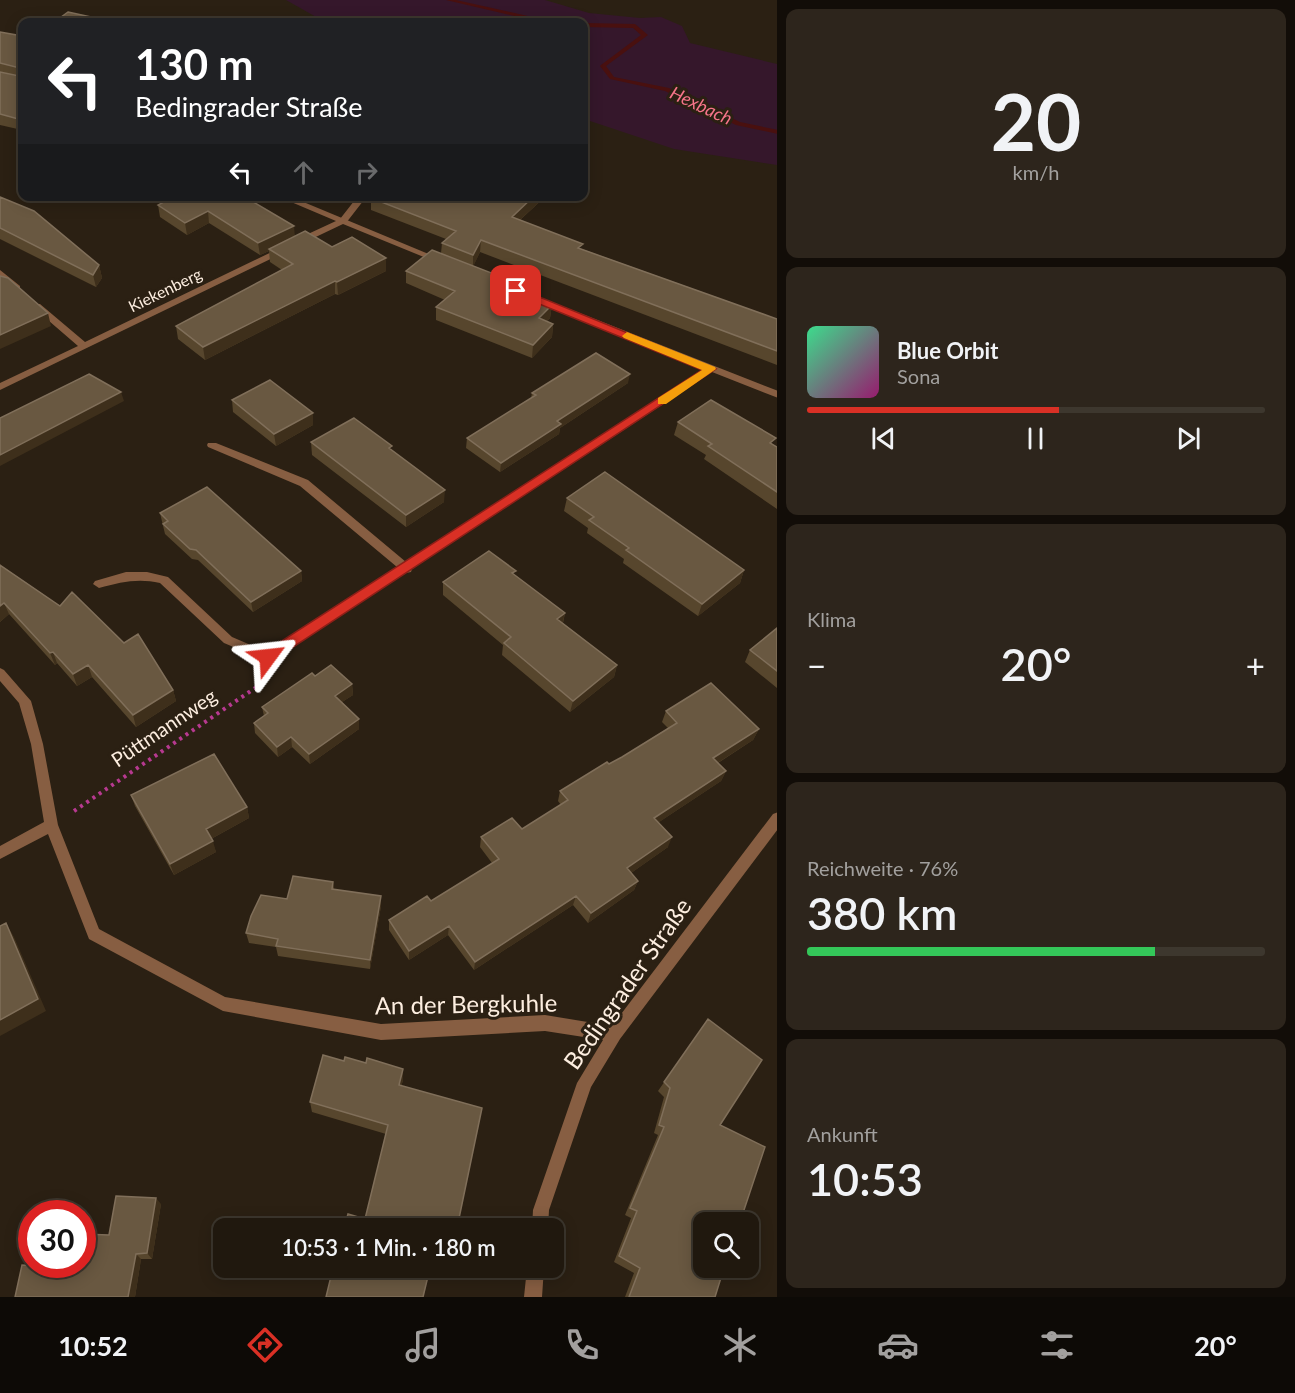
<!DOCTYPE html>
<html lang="de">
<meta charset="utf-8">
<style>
body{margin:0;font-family:Lato,sans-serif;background:#2d251c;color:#f1f3f6;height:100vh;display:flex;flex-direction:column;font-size:22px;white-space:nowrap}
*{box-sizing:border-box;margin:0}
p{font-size:20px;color:#a2a09e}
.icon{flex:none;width:33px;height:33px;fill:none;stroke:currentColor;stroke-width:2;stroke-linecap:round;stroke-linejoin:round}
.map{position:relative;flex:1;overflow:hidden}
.drawer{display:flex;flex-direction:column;gap:9px;padding:9px;background:#120d08;width:518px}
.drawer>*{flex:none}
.hud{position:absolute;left:18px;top:18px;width:570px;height:183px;border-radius:12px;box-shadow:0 3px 15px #0003,0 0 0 2px #3d372e;background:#202124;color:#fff;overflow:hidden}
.tools{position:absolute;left:693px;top:1212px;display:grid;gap:12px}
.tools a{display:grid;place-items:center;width:66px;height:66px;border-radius:12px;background:#20180e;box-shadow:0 3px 15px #0003,0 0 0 2px #3d372e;font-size:30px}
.speed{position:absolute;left:18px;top:1200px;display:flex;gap:12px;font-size:30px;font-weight:700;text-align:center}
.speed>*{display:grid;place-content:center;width:78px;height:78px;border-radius:50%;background:#20180e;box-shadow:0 3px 15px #0003,0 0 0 2px #3d372e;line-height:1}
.speed .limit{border:9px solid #d22;background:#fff;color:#111}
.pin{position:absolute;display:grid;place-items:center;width:51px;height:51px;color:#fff;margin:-26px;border-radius:12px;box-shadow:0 3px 9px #0006}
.me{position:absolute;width:66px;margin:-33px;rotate:60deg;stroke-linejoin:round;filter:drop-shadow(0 0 4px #0008)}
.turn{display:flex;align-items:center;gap:21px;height:126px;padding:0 18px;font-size:27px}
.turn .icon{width:78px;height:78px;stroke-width:2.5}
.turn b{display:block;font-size:42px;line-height:51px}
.lanes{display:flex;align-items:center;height:57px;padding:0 18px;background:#0003;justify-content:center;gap:30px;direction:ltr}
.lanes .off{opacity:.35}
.big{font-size:45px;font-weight:600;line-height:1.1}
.drawer .tile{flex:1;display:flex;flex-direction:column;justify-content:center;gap:9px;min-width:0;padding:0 21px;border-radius:12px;background:#2d251c}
.drawer .dial{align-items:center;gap:0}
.dial b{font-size:78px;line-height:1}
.song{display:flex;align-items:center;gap:18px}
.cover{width:72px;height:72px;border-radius:9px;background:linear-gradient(135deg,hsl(150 70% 55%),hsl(320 70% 35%))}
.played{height:6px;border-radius:3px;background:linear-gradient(90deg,#d93025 55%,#3d372e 55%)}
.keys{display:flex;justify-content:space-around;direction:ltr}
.heat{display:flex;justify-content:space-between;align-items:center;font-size:33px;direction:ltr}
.charge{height:9px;border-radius:4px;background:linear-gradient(90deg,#34c759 76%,#3d372e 0)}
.trip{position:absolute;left:213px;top:1218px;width:351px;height:60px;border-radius:12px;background:#20180e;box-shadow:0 3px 15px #0003,0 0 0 2px #3d372e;font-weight:600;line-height:60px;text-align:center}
.dock{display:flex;height:96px;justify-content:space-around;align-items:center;background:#0d0a06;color:#a2a09e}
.dock .icon{width:42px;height:42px}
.dock .selected{color:#d93025}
.dock b{font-size:27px;color:#f1f3f6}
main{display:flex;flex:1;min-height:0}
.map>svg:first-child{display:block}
.green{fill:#35172b}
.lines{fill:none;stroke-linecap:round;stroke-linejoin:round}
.stream{fill:#49100f;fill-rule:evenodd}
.path{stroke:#b73990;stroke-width:4;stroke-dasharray:3 4.5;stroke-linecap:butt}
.lane{fill:#875e42;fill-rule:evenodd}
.street{fill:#875e42;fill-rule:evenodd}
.wall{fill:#57462d}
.shaded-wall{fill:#3e2f1b}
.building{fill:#695841;stroke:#806f5a;stroke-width:1.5}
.route{fill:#d93025;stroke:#8d1f18;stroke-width:1.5}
.slow{fill:#f59e0b}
.labels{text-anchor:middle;stroke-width:6;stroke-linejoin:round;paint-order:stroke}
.far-street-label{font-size:16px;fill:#fdeee0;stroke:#2b2013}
.far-water-label{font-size:18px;font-style:italic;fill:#f6748a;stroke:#2b2013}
.street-label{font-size:20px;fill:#fdeee0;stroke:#2b2013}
.near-street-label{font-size:24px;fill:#fdeee0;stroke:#2b2013}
</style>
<main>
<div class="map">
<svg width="778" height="1297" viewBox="0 0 778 1297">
<rect width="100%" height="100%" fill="#2b2013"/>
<path class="green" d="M286,0H545L589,13L640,18L661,17L682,26L690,43L777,64V165L674,149L584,119V22H325Z"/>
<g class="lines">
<path class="stream" d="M446,0H456L541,19L560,20L563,22H540Z
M584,23L635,24L648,35L606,66L614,77L669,88L740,122L778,130V134L736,125L665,91L610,79L600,66L601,65L641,35L633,28L584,27Z"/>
<path class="path" d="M74,811L261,684L265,678"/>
<path class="lane" d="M358,196H367L346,223H340V219Z
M126,572H147L168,577L232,637L272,654L274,657L272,660H264L224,643L160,583C138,578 121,582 99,588L93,584L95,581Z"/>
<path class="street" d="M277,196H289L443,260L436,262L343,224L301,244H295V240L336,221Z
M282,247L285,248V252L0,390V383L78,346L34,308V304H40L85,342Z
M0,270L20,286V290H14L0,278Z
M539,297L778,391V398L712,372L412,569L411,572L406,573L272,660H264L262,657L264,654L397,567L300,486L208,447L207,445L208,443H216L308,480L406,562L704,369L536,302V298Z
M0,668L4,670L31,701L43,744L58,825L99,929L225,997L381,1024L545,1015L612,1026L773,814L778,812V829L620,1039L591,1087L549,1210L548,1228H532L533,1210L577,1083L603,1040L545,1031L381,1040L223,1011L89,939L48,834L0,859V846L44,822L31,744L19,703L0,681Z
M527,1268H544L542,1297H524Z"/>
</g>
<path class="wall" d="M0,32L22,36V130L0,125Z
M161,196H243L295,236L332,247L386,271L338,295L335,294L205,360L178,339L176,326L282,270L270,262L269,251L260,255L209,223L187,235L160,217L158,205L167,201Z
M338,196H347L346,200Z
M546,196L520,220L582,249L777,319V365L480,252L473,266L552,305L550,318L547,321L553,324L552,337L532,358L436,320V307L445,300L406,283V271L441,253L442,243L446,239L371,210V198Z
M0,197L99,265L102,278L96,287L0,239Z
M628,383L560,428L559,434L500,472L466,448L467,438L531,398L532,393Z
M232,400L313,413V425L276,446L233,412Z
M678,422L774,445L777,447V509L704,459L706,455L674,435Z
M311,442L444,502L406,527L312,455Z
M567,498L744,570L740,583L698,616L623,563L624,559L587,533L588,528L564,511Z
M160,513L301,571L302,581L253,612L198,560L192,559L165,534Z
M0,565L60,606L173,690L176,701L136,727L92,677L77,686L57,663L55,665L9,614L0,622Z
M515,575L565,613L563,623L617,665L614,677L570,712L502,655L503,645L443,595V582Z
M777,628V688L745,662L750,650Z
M315,676L352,684L353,695L342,702L359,719V729L310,764L292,747L278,757L255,733L254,723L264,716L262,707Z
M666,711L759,729L753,740L718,763L726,771L721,781L659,822L668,847L631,873L638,881L634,890L588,923L573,905L474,970L448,935L409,960L389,930V920L431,901L492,863L480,847L481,837L522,829L561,805L558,801L560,791L622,757L668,728L662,722Z
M131,795L247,807L249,818L211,839L216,852L174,875L135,806Z
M333,882L334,889L381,906L370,969L278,956L276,947L249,943L246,933L287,899Z
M708,1019L720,1125L715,1297H625L634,1273L614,1262L631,1218L625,1215L658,1135L654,1133L664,1097L658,1091Z
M403,1080L365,1219L386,1134L312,1112L310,1102Z
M161,1204L152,1259H141L135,1297H15L42,1266L109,1235Z"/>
<path class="shaded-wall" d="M534,196H546L511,228L512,217Z
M208,211L209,223L187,235L185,223Z
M294,226L295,238L269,249V251L260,255L258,243Z
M481,240L480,252L473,267V255Z
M386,258V271L338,295L337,282Z
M99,265L102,278L96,287L93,275Z
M335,281V294L205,360L203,347Z
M552,305L550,318L537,331L539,318Z
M48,313L51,326L0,349V335Z
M553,324L552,337L532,358L533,345Z
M630,374L628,383L560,428L559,434L500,472L501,463L557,421Z
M121,392L124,401L0,466V455Z
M313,413V425L276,446L274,434Z
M445,490L444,502L406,527V515Z
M744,570L740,583L698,616L702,604Z
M301,571L302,581L253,612L251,602Z
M4,603L9,614L0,622V606Z
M565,613L562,625L557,619Z
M53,652L57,663L55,665L50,653Z
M88,665L92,677L77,686L73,674Z
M617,665L614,677L570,712L573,701Z
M352,684L353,695L336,706L335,696Z
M173,690L176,701L136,727L133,715Z
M359,719V729L310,764L309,754Z
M759,729L753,740L708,769L713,758Z
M291,737L292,747L278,757L277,747Z
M726,771L721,781L650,828L654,818Z
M247,807L249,818L209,840L206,829Z
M672,837L668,847L624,878L627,868Z
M213,841L216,852L174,875L170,864Z
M638,881L634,890L588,923L591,913Z
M381,896V906L370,969V960Z
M576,896L573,905L474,970L475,962Z
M6,923L14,937L46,1011L0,1036V1020Z
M449,926L448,935L409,960V951Z
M403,1069V1080L398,1096L399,1085Z
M156,1198L161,1204L152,1259L147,1253Z
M136,1254L141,1259L135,1297H128Z"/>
<path class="building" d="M68,12L114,22H42L48,18L57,20Z
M0,32L22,36V120L0,114V72L19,76L21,74L20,68L0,63Z
M175,196H243L294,226L258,243L208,211L185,223L158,205Z
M373,196H534L512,217L583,244L578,248L777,319V351L481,240L473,255L442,243L456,231L371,198Z
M0,197L34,211L99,265L93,275L0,228Z
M305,231L332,247L352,237L386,258L337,282L335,281L203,347L176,326L293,264L269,249Z
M432,250L512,281L552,305L539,318L553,324L533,345L436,307L455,291L406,271Z
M0,276L8,278L48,313L0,335Z
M596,353L630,374L557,421L561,424L501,463L467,438L536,395L532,393Z
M89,374L121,392L0,455V418Z
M270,380L313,413L274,434L232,400Z
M711,400L776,438L770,443L777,447V492L708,446L712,444L678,422Z
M354,418L392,446L389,448L445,490L406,515L311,442Z
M605,472L744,570L702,604L626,550L629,548L589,520L594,517L567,498Z
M207,487L301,571L251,602L196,550L190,549L163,524L168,521L160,513Z
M489,551L516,571L512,573L565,613L557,619L617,665L573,701L504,643L511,637L443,582Z
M0,565L60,606L72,592L124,643L138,634L173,690L133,715L88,665L73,674L53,652L50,653L4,603L0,606Z
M777,628V671L750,650Z
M331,665L352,684L335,696L359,719L309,754L291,737L277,747L254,723L268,713L262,707L312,673L315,676Z
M711,683L759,729L713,758L726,771L654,818L672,837L627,868L638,881L591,913L576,896L475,962L449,926L409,951L389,920L427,896L431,901L499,859L481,837L512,818L522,829L568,800L560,791L607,762L609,764L622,757L677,723L666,711Z
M214,754L247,807L206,829L213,841L170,864L131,795Z
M293,876L333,882L332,889L381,896L370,960L276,946L278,939L246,933L251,916L261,895L287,899Z
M6,923L38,999L0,1020V926Z
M708,1019L762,1060L720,1125L765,1147L740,1222H704V1268H724L715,1297H629L640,1268L619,1256L637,1211L630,1208L664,1127L659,1125L670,1088L664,1082Z
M323,1055L344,1061L345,1057L366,1063L367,1058L403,1069L399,1085L482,1108L457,1228H344L348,1214L365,1219L388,1125L310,1102Z
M116,1196L156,1198L147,1253L136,1254L128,1297H15L22,1265L42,1266V1264H82V1234L109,1235Z
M333,1268H430L423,1297H326Z"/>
<path class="route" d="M512,289H520L716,369L272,661H263L261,657L263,653L702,370L512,293Z"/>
<path class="slow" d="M627,332L715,367L716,369L666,404H658V398L702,370L624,338L622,336Z"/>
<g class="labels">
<g class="far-street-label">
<text transform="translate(165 290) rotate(-26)" y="6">Kiekenberg</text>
</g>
<g class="far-water-label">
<text transform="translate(701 106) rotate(25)" y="6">Hexbach</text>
</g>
<g class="street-label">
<text transform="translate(164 728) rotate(-34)" y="7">Püttmannweg</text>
</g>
<g class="near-street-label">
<text transform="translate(628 984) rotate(-55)" y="8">Bedingrader Straße</text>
<text transform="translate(466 1005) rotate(-1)" y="8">An der Bergkuhle</text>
</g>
</g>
</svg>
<div class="tools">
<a><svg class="icon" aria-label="search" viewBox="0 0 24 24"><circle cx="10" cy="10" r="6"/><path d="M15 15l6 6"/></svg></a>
</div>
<div class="speed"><div class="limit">30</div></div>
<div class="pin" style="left:516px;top:291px;background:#d93025"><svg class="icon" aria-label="arrive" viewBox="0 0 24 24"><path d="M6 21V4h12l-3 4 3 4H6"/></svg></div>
<svg class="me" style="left:268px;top:657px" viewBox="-20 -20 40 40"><path d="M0-17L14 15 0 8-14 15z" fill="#d93025" stroke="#fff" stroke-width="4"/></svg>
<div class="trip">10:53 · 1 Min. · 180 m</div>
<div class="hud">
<div class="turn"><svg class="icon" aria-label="left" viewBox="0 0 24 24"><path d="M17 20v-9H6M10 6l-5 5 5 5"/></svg><div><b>130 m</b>Bedingrader Straße</div></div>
<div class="lanes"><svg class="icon" aria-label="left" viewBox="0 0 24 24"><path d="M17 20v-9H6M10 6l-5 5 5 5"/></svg><svg class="icon off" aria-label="ahead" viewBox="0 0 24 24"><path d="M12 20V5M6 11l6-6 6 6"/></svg><svg class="icon off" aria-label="right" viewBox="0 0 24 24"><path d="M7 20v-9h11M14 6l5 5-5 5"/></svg></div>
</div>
</div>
<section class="drawer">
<div class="tile dial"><b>20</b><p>km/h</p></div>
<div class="tile">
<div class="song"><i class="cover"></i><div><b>Blue Orbit</b><p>Sona</p></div></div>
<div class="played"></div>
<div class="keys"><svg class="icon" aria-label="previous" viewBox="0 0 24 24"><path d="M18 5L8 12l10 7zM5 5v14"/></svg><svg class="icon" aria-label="pause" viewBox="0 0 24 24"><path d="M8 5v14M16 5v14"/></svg><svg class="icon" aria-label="next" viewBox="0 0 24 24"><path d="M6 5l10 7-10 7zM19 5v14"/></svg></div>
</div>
<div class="tile"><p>Klima</p>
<div class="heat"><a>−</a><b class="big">20°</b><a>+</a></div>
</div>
<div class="tile"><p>Reichweite · 76%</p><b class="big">380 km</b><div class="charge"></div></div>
<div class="tile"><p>Ankunft</p><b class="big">10:53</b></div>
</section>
</main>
<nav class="dock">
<b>10:52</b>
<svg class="icon selected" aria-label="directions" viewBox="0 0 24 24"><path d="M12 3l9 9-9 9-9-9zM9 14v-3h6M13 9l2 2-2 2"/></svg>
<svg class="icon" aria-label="music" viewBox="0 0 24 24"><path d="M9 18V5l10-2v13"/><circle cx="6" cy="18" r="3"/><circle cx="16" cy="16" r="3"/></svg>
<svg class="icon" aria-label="phone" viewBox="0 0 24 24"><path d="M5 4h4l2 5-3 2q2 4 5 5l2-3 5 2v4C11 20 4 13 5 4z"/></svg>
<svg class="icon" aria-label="climate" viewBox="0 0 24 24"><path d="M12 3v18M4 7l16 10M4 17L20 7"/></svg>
<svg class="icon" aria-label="car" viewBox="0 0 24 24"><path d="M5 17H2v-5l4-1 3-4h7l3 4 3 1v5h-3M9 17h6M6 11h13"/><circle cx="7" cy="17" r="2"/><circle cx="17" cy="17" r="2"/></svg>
<svg class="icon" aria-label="filters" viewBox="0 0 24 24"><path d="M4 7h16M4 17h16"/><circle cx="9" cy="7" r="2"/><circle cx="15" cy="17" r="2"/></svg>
<b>20°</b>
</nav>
